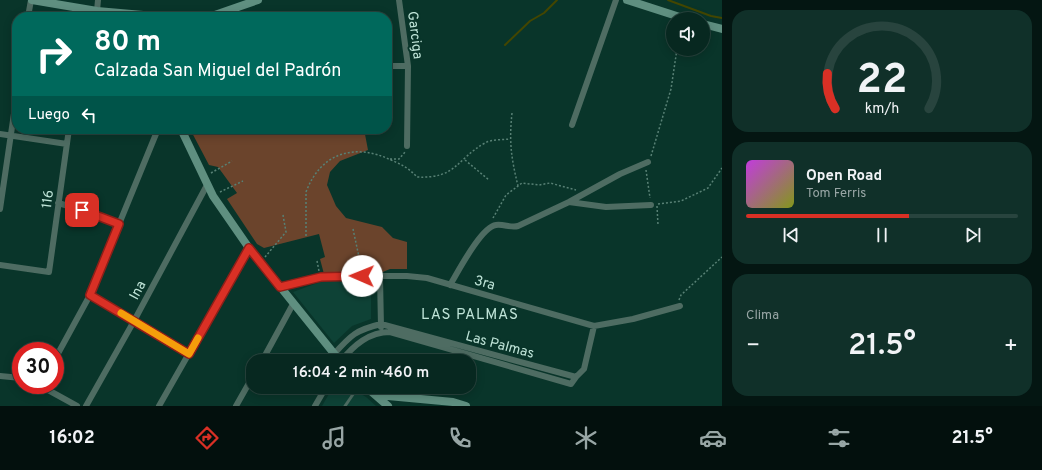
<!DOCTYPE html>
<html lang="es">
<meta charset="utf-8">
<style>
body{margin:0;font-family:Overpass,sans-serif;background:#103029;color:#f1f3f6;height:100vh;display:flex;flex-direction:column;font-size:15px;white-space:nowrap}
*{box-sizing:border-box;margin:0}
p{font-size:13px;color:#98a6a5}
.icon{flex:none;width:22px;height:22px;fill:none;stroke:currentColor;stroke-width:2;stroke-linecap:round;stroke-linejoin:round}
.map{position:relative;flex:1;overflow:hidden}
.details{display:flex;flex-direction:column;gap:10px;padding:10px;background:#041612;width:320px}
.details>*{flex:none}
.top-card{position:absolute;left:12px;top:12px;width:380px;height:122px;border-radius:16px;box-shadow:0 2px 10px #0003,0 0 0 1px #28443e;background:#00695c;color:#fff;overflow:hidden}
.controls{position:absolute;left:666px;top:12px;display:grid;gap:8px}
.controls a{display:grid;place-items:center;width:44px;height:44px;border-radius:50%;background:#072820;box-shadow:0 2px 10px #0003,0 0 0 1px #28443e;font-size:20px}
.speed{position:absolute;left:12px;top:342px;display:flex;gap:8px;font-size:20px;font-weight:700;text-align:center}
.speed>*{display:grid;place-content:center;width:52px;height:52px;border-radius:50%;background:#072820;box-shadow:0 2px 10px #0003,0 0 0 1px #28443e;line-height:1}
.speed .limit{border:6px solid #d22;background:#fff;color:#111}
.pin{position:absolute;display:grid;place-items:center;width:34px;height:34px;color:#fff;margin:-17px;border-radius:8px;box-shadow:0 2px 6px #0006}
.me{position:absolute;width:44px;margin:-22px;rotate:271deg;stroke-linejoin:round;filter:drop-shadow(0 0 3px #0008)}
.turn{display:flex;align-items:center;gap:14px;height:84px;padding:0 16px;font-size:18px}
.turn .icon{width:52px;height:52px;stroke-width:2.5}
.turn b{display:block;font-size:28px;line-height:34px}
.then{display:flex;align-items:center;height:38px;padding:0 16px;background:#0003;gap:8px;font-size:15px}
.big{font-size:30px;font-weight:600;line-height:1.1}
.details .widget{flex:1;display:flex;flex-direction:column;justify-content:center;gap:6px;min-width:0;padding:0 14px;border-radius:16px;background:#103029}
.details .dial{align-items:center;gap:0}
.dial svg{height:104px;overflow:visible;fill:none;stroke:#28443e;stroke-width:7;stroke-linecap:round;text-anchor:middle}
.dial text{fill:#f1f3f6;stroke:none}
.song{display:flex;align-items:center;gap:12px}
.cover{width:48px;height:48px;border-radius:6px;background:linear-gradient(135deg,hsl(290 70% 55%),hsl(70 70% 35%))}
.played{height:4px;border-radius:2px;background:linear-gradient(90deg,#d93025 60%,#28443e 60%)}
.keys{display:flex;justify-content:space-around;direction:ltr}
.heat{display:flex;justify-content:space-between;align-items:center;font-size:22px;direction:ltr}
.trip{position:absolute;left:246px;top:354px;width:230px;height:40px;border-radius:16px;background:#072820;box-shadow:0 2px 10px #0003,0 0 0 1px #28443e;font-weight:600;line-height:40px;text-align:center}
.tabs{display:flex;height:64px;justify-content:space-around;align-items:center;background:#03100d;color:#98a6a5}
.tabs .icon{width:28px;height:28px}
.tabs .current{color:#d93025}
.tabs b{font-size:18px;color:#f1f3f6}
main{display:flex;flex:1;min-height:0}
.map>svg:first-child{display:block}
.built{fill:#0e4236}
.green{fill:#6b442c}
.lines{fill:none;stroke-linecap:round;stroke-linejoin:round}
.stream{stroke:#434601;stroke-width:2}
.path{stroke:#588175;stroke-width:1.5;stroke-dasharray:2 2;stroke-linecap:butt}
.lane{stroke:#4e6c62;stroke-width:3}
.street{stroke:#4e6c62;stroke-width:6}
.secondary{stroke:#5f8f80;stroke-width:8}
.route-casing{stroke:#8d1f18;stroke-width:10}
.route{stroke:#d93025;stroke-width:7}
.slow{stroke:#f59e0b;stroke-width:7}
.labels{text-anchor:middle;stroke-width:4;stroke-linejoin:round;paint-order:stroke}
.street-label{font-size:14px;fill:#bfe4d8;stroke:#09352a}
.neighbourhood-label{font-size:15px;letter-spacing:1px;fill:#bfe4d8;stroke:#09352a}
</style>
<main>
<div class="map">
<svg width="722" height="406" viewBox="0 0 722 406">
<rect width="100%" height="100%" fill="#09352a"/>
<path class="built" d="M371,280V319L352,326L334,343L293,292L320,282Z
M333,387H349L366,397L376,406H322Z"/>
<path class="green" d="M190,129H364L368,150L340,161L330,172L327,185L336,206L346,218L382,227L393,238L407,242V269H390L378,274H324L320,259L325,257L319,234L264,248L257,244L227,199L237,193L218,167L209,165Z"/>
<g class="lines">
<path class="stream" d="M668,0L711,16L722,18
M505,45L530,21L544,13L557,0"/>
<path class="path" d="M512,113C509,142 511,157 518,186
M651,156L671,89L677,49
M390,159H399L405,152
M465,160L489,180
M646,170L650,198
M211,173L232,161
M220,192L243,181
M658,204L681,201L708,188L722,168
M657,206L658,225
M493,218L506,195L522,183L539,185L550,183L576,190
M353,229L362,271
M306,236V192C321,152 355,143 391,160C401,164 410,169 417,177C457,179 456,159 485,143C492,139 502,140 510,139
M265,257L286,232L283,215
M317,261L319,271
M679,300L681,295L722,257"/>
<path class="lane" d="M345,406L358,387"/>
<path class="street" d="M399,0L408,66L407,146
M97,11L98,0
M28,17L31,0
M387,66H408
M572,125L616,0
M0,134L67,144
M569,202L606,207L651,205
M58,203L93,213L119,224
M0,209L17,93
M0,265L49,272L69,129
M380,277L381,327
M450,285C458,272 481,227 496,225C504,224 511,228 518,226L569,202L620,174L648,162
M280,287L321,277L337,276H407L427,278L594,326L633,319L680,306
M90,295L189,354
M334,354C351,335 356,330 381,324L576,377L571,384L390,332C369,332 354,345 341,361
M55,359L90,295L158,129
M262,361L293,304
M0,376L21,378
M576,377L584,369L594,326
M39,385L77,406
M86,406L134,321L207,185
M159,406L249,248
M236,406L253,376
M315,406L326,387"/>
<path class="secondary" d="M32,0L97,11L166,17
M627,0L686,19
M209,17L258,0
M703,24L722,29
M181,129L213,196L249,248L340,361
M366,387L388,406
M377,395L453,402L466,406"/>
</g>
<g class="lines">
<g class="route-casing">
<path id="route" d="M82,210L119,224L90,295L189,354L249,248L280,287L321,277L362,276"/>
</g>
<use href="#route" class="route"/>
<path class="slow" d="M121,313L189,354L198,338"/>
</g>
<g class="labels">
<g class="street-label">
<text transform="translate(416 35) rotate(83)" y="5">Garciga</text>
<text transform="translate(47 199) rotate(-82)" y="5">116</text>
<text transform="translate(485 282) rotate(16)" y="5">3ra</text>
<text transform="translate(137 290) rotate(-62)" y="5">Ina</text>
<text transform="translate(500 344) rotate(15)" y="5">Las Palmas</text>
</g>
<g class="neighbourhood-label">
<text x="470" y="319">LAS PALMAS</text>
</g>
</g>
</svg>
<div class="controls">
<a><svg class="icon" aria-label="sound" viewBox="0 0 24 24"><path d="M4 9h4l5-4v14l-5-4H4zM17 9q2 3 0 6"/></svg></a>
</div>
<div class="speed"><div class="limit">30</div></div>
<div class="pin" style="left:82px;top:210px;background:#d93025"><svg class="icon" aria-label="arrive" viewBox="0 0 24 24"><path d="M6 21V4h12l-3 4 3 4H6"/></svg></div>
<svg class="me" style="left:362px;top:276px" viewBox="-20 -20 40 40"><circle r="19" fill="#fff"/><path d="M0-13L10 11 0 6-10 11z" fill="#d93025"/></svg>
<div class="trip">16:04 · 2 min · 460 m</div>
<div class="top-card">
<div class="turn"><svg class="icon" aria-label="right" viewBox="0 0 24 24"><path d="M7 20v-9h11M14 6l5 5-5 5"/></svg><div><b>80 m</b>Calzada San Miguel del Padrón</div></div>
<div class="then">Luego<svg class="icon" aria-label="left" viewBox="0 0 24 24"><path d="M17 20v-9H6M10 6l-5 5 5 5"/></svg></div>
</div>
</div>
<section class="details">
<div class="widget dial"><svg viewBox="0 0 100 80">
<path d="M14 69A42 42 0 1 1 86 69"/>
<path d="M14 69A42 42 0 0 1 8 42" stroke="#d93025"/>
<text x="50" y="56" font-size="32" font-weight="700">22</text>
<text x="50" y="72" font-size="11">km/h</text>
</svg></div>
<div class="widget">
<div class="song"><i class="cover"></i><div><b>Open Road</b><p>Tom Ferris</p></div></div>
<div class="played"></div>
<div class="keys"><svg class="icon" aria-label="previous" viewBox="0 0 24 24"><path d="M18 5L8 12l10 7zM5 5v14"/></svg><svg class="icon" aria-label="pause" viewBox="0 0 24 24"><path d="M8 5v14M16 5v14"/></svg><svg class="icon" aria-label="next" viewBox="0 0 24 24"><path d="M6 5l10 7-10 7zM19 5v14"/></svg></div>
</div>
<div class="widget"><p>Clima</p>
<div class="heat"><a>−</a><b class="big">21.5°</b><a>+</a></div>
</div>
</section>
</main>
<nav class="tabs">
<b>16:02</b>
<svg class="icon current" aria-label="directions" viewBox="0 0 24 24"><path d="M12 3l9 9-9 9-9-9zM9 14v-3h6M13 9l2 2-2 2"/></svg>
<svg class="icon" aria-label="music" viewBox="0 0 24 24"><path d="M9 18V5l10-2v13"/><circle cx="6" cy="18" r="3"/><circle cx="16" cy="16" r="3"/></svg>
<svg class="icon" aria-label="phone" viewBox="0 0 24 24"><path d="M5 4h4l2 5-3 2q2 4 5 5l2-3 5 2v4C11 20 4 13 5 4z"/></svg>
<svg class="icon" aria-label="climate" viewBox="0 0 24 24"><path d="M12 3v18M4 7l16 10M4 17L20 7"/></svg>
<svg class="icon" aria-label="car" viewBox="0 0 24 24"><path d="M5 17H2v-5l4-1 3-4h7l3 4 3 1v5h-3M9 17h6M6 11h13"/><circle cx="7" cy="17" r="2"/><circle cx="17" cy="17" r="2"/></svg>
<svg class="icon" aria-label="filters" viewBox="0 0 24 24"><path d="M4 7h16M4 17h16"/><circle cx="9" cy="7" r="2"/><circle cx="15" cy="17" r="2"/></svg>
<b>21.5°</b>
</nav>
